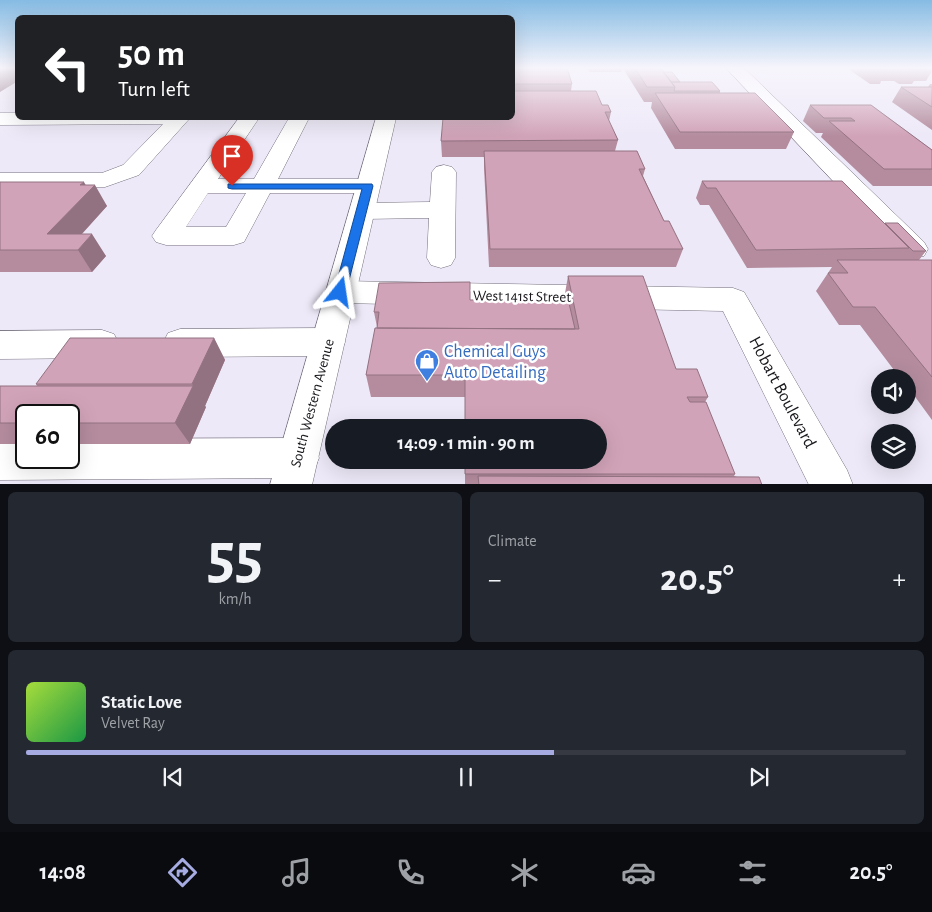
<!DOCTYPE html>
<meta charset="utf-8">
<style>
body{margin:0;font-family:"Alegreya Sans",sans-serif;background:#242831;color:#f1f3f6;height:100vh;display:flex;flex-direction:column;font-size:19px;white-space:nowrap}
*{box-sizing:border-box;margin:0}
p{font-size:16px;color:#9ea1a6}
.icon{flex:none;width:28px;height:28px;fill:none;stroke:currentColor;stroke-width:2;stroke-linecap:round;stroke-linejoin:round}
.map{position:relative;height:484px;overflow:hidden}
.panel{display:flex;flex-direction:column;gap:8px;padding:8px;background:#0d0f14;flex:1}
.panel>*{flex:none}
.top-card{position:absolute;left:15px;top:15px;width:500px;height:105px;border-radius:8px;box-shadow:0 5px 20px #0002;background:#202124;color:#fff;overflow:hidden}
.fabs{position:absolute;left:871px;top:369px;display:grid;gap:10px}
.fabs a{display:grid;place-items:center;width:45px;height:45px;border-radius:50%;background:#171b24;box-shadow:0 5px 20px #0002;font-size:25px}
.speed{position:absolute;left:15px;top:404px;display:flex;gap:10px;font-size:25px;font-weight:700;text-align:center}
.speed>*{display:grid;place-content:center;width:65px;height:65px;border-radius:50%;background:#171b24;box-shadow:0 5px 20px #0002;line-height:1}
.speed .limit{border:2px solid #111;border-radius:8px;background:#fff;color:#111}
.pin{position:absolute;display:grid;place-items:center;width:42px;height:42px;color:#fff;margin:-51px -21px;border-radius:50% 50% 50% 0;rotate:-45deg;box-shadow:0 0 5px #0007}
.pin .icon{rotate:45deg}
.me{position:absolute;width:55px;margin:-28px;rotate:15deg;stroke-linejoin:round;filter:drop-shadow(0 0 4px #0008)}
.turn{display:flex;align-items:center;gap:18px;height:105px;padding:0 20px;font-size:22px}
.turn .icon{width:65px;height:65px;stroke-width:2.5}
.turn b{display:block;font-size:35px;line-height:42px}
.big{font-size:38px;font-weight:600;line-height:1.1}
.panel .widget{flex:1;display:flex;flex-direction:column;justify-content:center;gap:8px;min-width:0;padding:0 18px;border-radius:8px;background:#242831}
.panel .dial{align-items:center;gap:0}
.dial b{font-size:65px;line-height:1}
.song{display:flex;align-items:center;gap:15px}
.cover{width:60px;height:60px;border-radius:8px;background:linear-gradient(135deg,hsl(80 70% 55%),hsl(140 70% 35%))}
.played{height:5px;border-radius:2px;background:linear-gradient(90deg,#a6abe2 60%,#363941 60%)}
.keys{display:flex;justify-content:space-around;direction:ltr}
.heat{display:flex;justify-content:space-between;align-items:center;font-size:28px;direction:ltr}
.panel .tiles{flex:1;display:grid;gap:8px;grid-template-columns:1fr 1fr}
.widget:last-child{grid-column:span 2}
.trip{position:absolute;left:325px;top:419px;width:282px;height:50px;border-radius:25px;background:#171b24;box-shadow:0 5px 20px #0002;font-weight:600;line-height:50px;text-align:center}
.tab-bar{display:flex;height:80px;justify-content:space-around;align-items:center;background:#090b0e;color:#9ea1a6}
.tab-bar .icon{width:35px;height:35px}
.tab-bar .current{color:#a6abe2}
.tab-bar b{font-size:22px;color:#f1f3f6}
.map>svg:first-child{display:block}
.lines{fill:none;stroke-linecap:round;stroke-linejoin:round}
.minor-casing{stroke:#746f7c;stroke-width:1}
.major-casing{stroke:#746f7c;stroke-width:1}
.minor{fill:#fff;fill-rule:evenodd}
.major{fill:#fff;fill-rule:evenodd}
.wall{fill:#b48c9e}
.shaded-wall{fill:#927281}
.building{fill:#d1a3b8;stroke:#927281}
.route{fill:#1a73e8;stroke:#114b97}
.labels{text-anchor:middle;stroke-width:5;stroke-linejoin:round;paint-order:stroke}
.street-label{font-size:15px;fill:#19171c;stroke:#fff}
.near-shop-label{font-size:18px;fill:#366cbe;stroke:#fff;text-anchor:start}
.near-street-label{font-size:18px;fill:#19171c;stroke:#fff}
</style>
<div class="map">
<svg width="932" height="485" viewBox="0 0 932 485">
<rect width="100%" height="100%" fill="#eee9f8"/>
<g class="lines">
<g class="minor-casing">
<path id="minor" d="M726,68H744L924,242L928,249L924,256L914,258L904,256Z
M0,113H18V118H190L139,175L105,187H0V173H102L123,165L163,124L0,125Z
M239,118H259L218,179H254L289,118H309L278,179H368L376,181L380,186L376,191L368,193H270L244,242L234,245H166L156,242L152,236L156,230ZM208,193H246L226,227H186Z
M444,165L452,167L456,172L455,258L451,265L441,268L431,265L427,258L429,218L362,219L353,217L349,211L353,205L362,203L430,202L432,172L436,167Z
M340,281L733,288L744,292L847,470L853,485H809L723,311L340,303L329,300L325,292L329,284Z
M328,328L340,332L345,342L340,352L328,356L180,357L168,353L163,343L168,333L180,329Z
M102,330L114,334L119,344L114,354L102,358L0,359V331Z
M298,438L313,444L319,458L313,472L298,478L0,480V440H26V458H69V439Z"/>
</g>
<g class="major-casing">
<path id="major" d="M376,118H396L312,485H270Z"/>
</g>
<use href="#minor" class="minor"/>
<use href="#major" class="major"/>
</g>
<path class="wall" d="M512,68L572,84L571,91L602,105L611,112L609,121L618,140L615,151L645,169L643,176L664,221L683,249L676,267H489L484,168V157H442L441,141L512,118Z
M587,68H622L621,72H589Z
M625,68H661L663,72L680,82L720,91V93L794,132L786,149H675L651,108L652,102H644L624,70Z
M847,68H932V71L926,81H914L912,84H899L894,81H881L880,84H870Z
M930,84H932V130L892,102L901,87H928Z
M810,105H871L932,150V186H873L821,137L823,133H816L803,121Z
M702,181L885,224V223L926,251L919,260H932V420L908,387V378H900L860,325H839L816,291L832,267L747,268L709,205H700L696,198Z
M0,182L86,185L107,206L82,234L106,256L92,272H0Z
M568,276L708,397L705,402L735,474L734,476L762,485H465V397H371L366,375L377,327L374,312L470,300L564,299Z
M214,338L225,360L205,406L206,407L190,444H69V415H26V444H0V386H37L36,384Z"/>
<path class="shaded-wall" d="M7,68H18V81L0,92V72Z
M84,182L89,191L95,185L107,206L67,250L47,234L80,185Z
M92,234L106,256L92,272L78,250Z
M214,338L225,360L205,406L206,407L190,444L175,423L193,386L192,384Z"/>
<path class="building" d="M0,68H7L0,72Z
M512,68H567L572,84H512Z
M635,68H661L675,87H647Z
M877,68H886L888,69H878Z
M906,68H919L921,69H908Z
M663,72H672L680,82H671Z
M671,82H712L720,91H674L675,87Z
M901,87H932V107Z
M512,91H596L602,105H608L611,112H605L618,140L441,141L443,118H512Z
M655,93H755L794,132H680Z
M810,105H871L932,150V169H884L829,121H855L851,118H824Z
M484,151H637L645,169H639L664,221H669L683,249H490Z
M702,181H842L909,248L756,250L716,188H707Z
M0,182H84L80,185H95L47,234H92L78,250H0Z
M885,223H898L926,251H913Z
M837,260H932V377L875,307H853L828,273H848Z
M568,276H643L676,369H697L708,397H687L690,402H706L735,474H465V460H599V428H465V375H366L375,328L579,329Z
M470,282V300L568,299L575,329L377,328L379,312H374L379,283Z
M70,338H214L192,384H36Z
M0,386H193L175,423H69V415H26V423H0Z
M478,476L759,477L762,485H479Z"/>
<linearGradient id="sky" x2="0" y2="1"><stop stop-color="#86bbe3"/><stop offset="0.5" stop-color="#f7f5fc"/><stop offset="1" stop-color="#f7f5fc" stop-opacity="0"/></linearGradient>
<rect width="932" height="136" fill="url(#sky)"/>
<path class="route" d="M228,184H372L373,186L345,296H336L334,292L362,189H232L228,188Z"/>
<defs>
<g id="shop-pin" transform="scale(1.25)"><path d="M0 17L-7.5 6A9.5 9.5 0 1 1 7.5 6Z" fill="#3f7fe0" stroke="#fff"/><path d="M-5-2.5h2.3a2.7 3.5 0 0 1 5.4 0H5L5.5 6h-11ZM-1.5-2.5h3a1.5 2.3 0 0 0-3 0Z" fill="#fff"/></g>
</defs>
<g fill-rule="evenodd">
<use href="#shop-pin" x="427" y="361"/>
</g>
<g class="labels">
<g class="street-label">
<text transform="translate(522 296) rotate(1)" y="5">West 141st Street</text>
<text transform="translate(312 403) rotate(-75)" y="5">South Western Avenue</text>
</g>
<g class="near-shop-label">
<text x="444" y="357">Chemical Guys<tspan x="444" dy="21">Auto Detailing</tspan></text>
</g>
<g class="near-street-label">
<text transform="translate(783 392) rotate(62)" y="6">Hobart Boulevard</text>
</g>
</g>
</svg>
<div class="fabs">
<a><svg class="icon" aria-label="sound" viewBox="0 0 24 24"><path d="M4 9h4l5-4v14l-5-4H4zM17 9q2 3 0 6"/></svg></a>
<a><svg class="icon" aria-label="layers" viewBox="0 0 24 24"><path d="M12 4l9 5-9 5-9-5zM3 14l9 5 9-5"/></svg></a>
</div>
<div class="speed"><div class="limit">60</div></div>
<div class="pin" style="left:232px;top:186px;background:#d93025"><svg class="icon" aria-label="arrive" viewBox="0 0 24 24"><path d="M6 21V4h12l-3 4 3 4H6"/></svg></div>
<svg class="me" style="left:340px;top:292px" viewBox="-20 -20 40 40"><path d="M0-17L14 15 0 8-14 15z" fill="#1a73e8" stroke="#fff" stroke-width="4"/></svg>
<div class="trip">14:09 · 1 min · 90 m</div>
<div class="top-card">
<div class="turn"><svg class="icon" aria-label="left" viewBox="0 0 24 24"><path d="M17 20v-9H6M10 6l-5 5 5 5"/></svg><div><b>50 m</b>Turn left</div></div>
</div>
</div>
<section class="panel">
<div class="tiles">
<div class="widget dial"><b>55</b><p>km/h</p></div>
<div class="widget"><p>Climate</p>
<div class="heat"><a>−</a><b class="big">20.5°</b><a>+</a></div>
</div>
<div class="widget">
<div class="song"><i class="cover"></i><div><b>Static Love</b><p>Velvet Ray</p></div></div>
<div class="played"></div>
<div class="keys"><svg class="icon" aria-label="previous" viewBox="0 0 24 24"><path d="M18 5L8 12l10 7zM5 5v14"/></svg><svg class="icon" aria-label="pause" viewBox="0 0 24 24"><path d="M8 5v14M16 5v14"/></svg><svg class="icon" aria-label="next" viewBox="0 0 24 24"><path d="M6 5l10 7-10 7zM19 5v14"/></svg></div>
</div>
</div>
</section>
<nav class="tab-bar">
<b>14:08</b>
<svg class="icon current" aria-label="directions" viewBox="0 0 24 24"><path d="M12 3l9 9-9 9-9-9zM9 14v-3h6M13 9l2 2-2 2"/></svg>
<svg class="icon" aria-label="music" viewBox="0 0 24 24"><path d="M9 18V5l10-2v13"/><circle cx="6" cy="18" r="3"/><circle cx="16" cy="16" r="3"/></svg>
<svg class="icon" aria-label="phone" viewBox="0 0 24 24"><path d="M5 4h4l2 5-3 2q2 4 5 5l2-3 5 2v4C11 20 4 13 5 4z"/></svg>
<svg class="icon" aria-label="climate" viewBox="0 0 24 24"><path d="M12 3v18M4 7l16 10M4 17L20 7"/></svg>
<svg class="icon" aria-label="car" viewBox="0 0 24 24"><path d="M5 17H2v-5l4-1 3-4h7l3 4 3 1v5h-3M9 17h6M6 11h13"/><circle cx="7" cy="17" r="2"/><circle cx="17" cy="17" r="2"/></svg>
<svg class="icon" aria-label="filters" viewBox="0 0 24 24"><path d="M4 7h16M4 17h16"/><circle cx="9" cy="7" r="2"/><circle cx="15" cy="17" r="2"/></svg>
<b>20.5°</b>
</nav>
